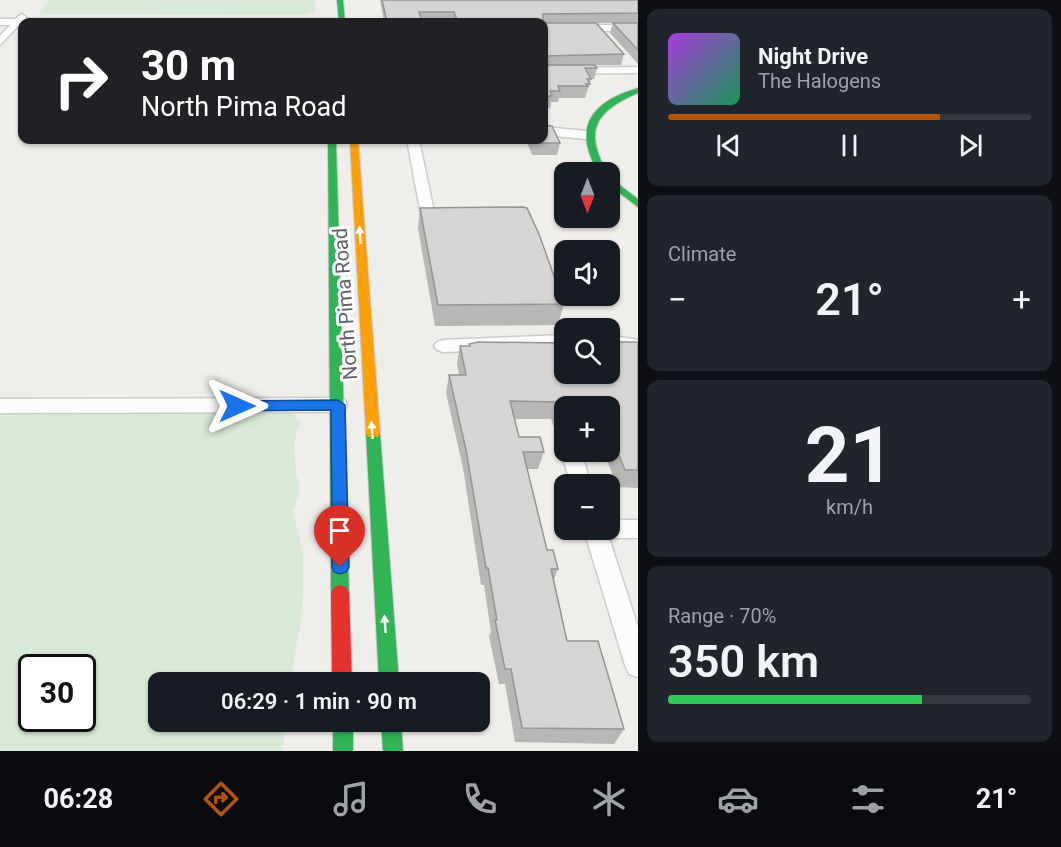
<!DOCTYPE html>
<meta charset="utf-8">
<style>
body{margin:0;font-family:Roboto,sans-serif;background:#20242c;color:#f1f3f6;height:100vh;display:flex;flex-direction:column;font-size:22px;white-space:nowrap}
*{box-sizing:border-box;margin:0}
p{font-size:20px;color:#9ea1a6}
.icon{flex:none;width:33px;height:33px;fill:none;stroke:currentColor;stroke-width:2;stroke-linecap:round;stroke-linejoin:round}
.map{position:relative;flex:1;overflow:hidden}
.side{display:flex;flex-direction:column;gap:9px;padding:9px;background:#0d0f14;width:423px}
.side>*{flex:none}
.hud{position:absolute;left:18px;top:18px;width:530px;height:126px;border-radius:12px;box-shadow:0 2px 4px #0004;background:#202124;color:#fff;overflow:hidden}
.needle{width:39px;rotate:180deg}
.controls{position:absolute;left:554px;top:162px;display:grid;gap:12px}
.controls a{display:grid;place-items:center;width:66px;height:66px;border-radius:12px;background:#171b24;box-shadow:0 2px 4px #0004;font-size:30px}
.speed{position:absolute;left:18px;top:654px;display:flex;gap:12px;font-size:30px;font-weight:700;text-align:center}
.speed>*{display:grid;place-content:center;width:78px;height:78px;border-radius:50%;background:#171b24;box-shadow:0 2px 4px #0004;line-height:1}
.speed .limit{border:3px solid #111;border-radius:9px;background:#fff;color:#111}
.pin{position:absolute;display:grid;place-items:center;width:51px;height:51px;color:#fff;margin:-62px -26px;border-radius:50% 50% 50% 0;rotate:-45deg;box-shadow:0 0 6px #0007}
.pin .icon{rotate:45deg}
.me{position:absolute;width:66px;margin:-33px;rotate:90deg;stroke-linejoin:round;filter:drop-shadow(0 0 4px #0008)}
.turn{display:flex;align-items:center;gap:21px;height:126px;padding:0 24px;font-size:27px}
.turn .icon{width:78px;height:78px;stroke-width:2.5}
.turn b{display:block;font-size:42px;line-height:51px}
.big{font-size:45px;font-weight:600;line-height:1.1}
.side .tile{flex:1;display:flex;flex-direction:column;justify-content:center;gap:9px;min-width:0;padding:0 21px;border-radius:12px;background:#20242c}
.side .dial{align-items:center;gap:0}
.dial b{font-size:78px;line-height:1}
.song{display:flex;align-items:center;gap:18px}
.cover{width:72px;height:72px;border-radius:9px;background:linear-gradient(135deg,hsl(280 70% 55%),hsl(150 70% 35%))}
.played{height:6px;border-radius:3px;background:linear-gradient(90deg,#b45309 75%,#363941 75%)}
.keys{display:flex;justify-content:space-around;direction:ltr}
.heat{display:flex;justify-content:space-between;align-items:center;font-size:33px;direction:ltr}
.charge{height:9px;border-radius:4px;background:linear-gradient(90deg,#34c759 70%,#363941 0)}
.trip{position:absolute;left:148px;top:672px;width:342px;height:60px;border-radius:12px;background:#171b24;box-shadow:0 2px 4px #0004;font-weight:600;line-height:60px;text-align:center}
.dock{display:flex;height:96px;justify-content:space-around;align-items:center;background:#090b0e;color:#9ea1a6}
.dock .icon{width:42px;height:42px}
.dock .on{color:#b45309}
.dock b{font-size:27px;color:#f1f3f6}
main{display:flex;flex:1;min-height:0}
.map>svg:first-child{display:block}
.green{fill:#d8ebd6;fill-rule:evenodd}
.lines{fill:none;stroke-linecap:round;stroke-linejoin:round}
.street-casing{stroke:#cbcccc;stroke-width:3}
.fast-casing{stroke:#cacacb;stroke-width:2}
.slow-casing{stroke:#cacacb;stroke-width:2}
.jam-casing{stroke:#cacacb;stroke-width:2}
.street{fill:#fdfcfc;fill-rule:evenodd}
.fast{fill:#30b455;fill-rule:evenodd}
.slow{fill:#ff9f0a;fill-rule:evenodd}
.jam{fill:#e5322d;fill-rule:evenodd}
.wall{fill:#b8b7b5}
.building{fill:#d6d5d3;stroke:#969594;stroke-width:1.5}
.oneway{fill:#fff}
.route{fill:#1a73e8;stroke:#114b97;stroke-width:1.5}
.labels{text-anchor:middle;stroke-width:6;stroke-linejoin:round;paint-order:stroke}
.street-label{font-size:20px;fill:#5f6368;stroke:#fff}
</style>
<main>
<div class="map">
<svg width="638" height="751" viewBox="0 0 638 751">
<rect width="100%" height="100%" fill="#efeeea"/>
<path class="green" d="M49,0H315V12L304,15L38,14Z
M294,413L295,418L302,421L298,426L294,445L296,473L300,490L293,511L303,553V592L301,620L290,682H159V722H285L283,751H0V414ZM32,668H82V718H32Z"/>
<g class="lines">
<g class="street-casing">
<path id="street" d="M22,14L26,17L25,19H342L346,22H22L0,45V36L10,25H0V19H15Z
M543,25H638V31H543Z
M638,67V73L543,74V68Z
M543,127L587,131L593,135L587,139L543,135Z
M407,140H419L435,216L446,217L448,220L446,223L429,224L422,220Z
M564,335V347L443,352L437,350L434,346L437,342L443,340Z
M609,335L638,340V352L609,347Z
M338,398L345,400L347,405L345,410L338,412L0,413V399Z
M564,447V452H581L591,484H571L561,452Z
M609,520H638V538H609L638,627V677L629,674L625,665L584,530H609Z"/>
</g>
<g class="fast-casing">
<path id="fast" d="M337,0H343L345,22H339Z
M638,88V93C596,111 583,130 607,172H598C572,127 591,102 638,88Z
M328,140H336L349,593L346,599L340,601L334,599L331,593Z
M609,177L638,199V207L609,185Z
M373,428L378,429L380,433L399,682H379L366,433L368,429Z
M333,722H353V751H333Z
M381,722H401L403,751H383Z"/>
</g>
<g class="slow-casing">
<path id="slow" d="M350,140H358L380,433L378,437H368L366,433Z"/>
</g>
<g class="jam-casing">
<path id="jam" d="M340,585L346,587L349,593L352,682H332L331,593L334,587Z"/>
</g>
<use href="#street" class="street"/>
<use href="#fast" class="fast"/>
<use href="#slow" class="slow"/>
<use href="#jam" class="jam"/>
</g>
<path class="wall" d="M380,0H638V23H563L624,54L621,65H595L597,68L594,79H591L585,98H559L558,102H551L550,108H545L544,110L546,113L544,125L560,143L557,155H532L526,140H543V22H384Z
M613,23H638V64L610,33Z
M420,208L564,304L558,325L435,326L418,228Z
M615,342H638V488L617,487L604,452H609V406H564V433H556L551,419H514L519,437L544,452L538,469H527L547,550L558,569L554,579L567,641L624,729L614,744L515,742L505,684H499L489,636L491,632L484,585H481L463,468L446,393L449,375H459L457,363L460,346H469V344L564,374L586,376H606L605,374H609V348H612Z"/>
<path class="building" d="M382,0H638V13L543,14V21L545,23H596L624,54L544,56L543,62V22H458L454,12H419L422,22H387Z
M613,23H638V50Z
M543,63L545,65H595L597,68H585L591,79H587L590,84H586L588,86H558L560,91H550L552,96H544L546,101H543Z
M543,107L546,113L543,115L544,125L552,126L560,143H535L533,140H543Z
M522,207L527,208L539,234L564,304L438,305L420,208Z
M478,342L563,343L564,374H585L586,376H619L609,350V348H617L615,342H638V470H625L609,430V406H564V416H561L557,402L510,401L519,437H540L544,452H523L547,550H553L558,569H551L567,641H598L624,729L522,728L511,669H505L495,620H497L488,568H486L466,450L449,375H466L460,346H470L469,344Z"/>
<defs><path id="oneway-solid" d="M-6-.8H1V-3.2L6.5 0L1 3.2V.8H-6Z" transform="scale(1.5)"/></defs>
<g class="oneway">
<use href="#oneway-solid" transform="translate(360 235) rotate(-94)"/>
<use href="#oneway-solid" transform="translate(372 430) rotate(-94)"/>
<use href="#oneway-solid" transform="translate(385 624) rotate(-94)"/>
</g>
<path class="route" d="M338,400L345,405L349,567L346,572L340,574L334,572L332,567L331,410L237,411L230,406L237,401Z"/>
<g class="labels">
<g class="street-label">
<text transform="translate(345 304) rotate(-94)" y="7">North Pima Road</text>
</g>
</g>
</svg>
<div class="controls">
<a><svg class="needle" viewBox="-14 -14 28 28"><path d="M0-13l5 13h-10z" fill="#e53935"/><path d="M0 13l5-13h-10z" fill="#9ea1a6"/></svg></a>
<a><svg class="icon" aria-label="sound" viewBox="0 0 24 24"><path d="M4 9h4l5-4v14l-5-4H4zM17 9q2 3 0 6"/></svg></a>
<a><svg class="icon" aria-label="search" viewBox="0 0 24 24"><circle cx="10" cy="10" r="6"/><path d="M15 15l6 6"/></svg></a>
<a>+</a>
<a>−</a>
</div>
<div class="speed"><div class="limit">30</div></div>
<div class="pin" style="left:340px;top:567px;background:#d93025"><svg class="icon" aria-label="arrive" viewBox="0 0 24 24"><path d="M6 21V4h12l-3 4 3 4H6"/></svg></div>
<svg class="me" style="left:237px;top:406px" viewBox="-20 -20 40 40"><path d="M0-17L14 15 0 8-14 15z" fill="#1a73e8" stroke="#fff" stroke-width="4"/></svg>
<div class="trip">06:29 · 1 min · 90 m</div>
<div class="hud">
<div class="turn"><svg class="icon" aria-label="right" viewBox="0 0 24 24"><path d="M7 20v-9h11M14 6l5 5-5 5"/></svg><div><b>30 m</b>North Pima Road</div></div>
</div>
</div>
<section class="side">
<div class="tile">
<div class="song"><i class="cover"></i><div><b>Night Drive</b><p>The Halogens</p></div></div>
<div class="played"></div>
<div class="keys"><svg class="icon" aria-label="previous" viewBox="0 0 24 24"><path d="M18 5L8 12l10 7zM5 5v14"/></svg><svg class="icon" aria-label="pause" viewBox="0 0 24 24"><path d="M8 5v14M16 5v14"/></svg><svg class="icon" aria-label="next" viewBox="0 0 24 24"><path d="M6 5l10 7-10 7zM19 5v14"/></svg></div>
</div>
<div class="tile"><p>Climate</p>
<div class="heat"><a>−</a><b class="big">21°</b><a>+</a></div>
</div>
<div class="tile dial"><b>21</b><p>km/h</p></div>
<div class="tile"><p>Range · 70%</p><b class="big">350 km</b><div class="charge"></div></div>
</section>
</main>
<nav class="dock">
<b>06:28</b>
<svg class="icon on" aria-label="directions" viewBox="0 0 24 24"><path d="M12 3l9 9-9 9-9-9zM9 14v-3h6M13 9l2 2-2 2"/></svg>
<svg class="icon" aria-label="music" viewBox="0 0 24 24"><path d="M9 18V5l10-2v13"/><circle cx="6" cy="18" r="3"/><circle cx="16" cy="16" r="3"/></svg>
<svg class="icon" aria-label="phone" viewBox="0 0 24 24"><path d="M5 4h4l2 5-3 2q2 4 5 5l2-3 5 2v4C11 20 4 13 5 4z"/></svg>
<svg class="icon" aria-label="climate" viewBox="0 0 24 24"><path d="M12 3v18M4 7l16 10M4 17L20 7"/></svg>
<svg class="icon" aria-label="car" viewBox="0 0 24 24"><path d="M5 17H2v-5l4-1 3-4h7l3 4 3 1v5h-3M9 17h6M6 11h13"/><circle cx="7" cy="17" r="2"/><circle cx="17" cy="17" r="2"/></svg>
<svg class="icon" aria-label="filters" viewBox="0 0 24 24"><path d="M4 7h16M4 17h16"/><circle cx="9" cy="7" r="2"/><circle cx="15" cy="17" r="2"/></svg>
<b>21°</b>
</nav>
